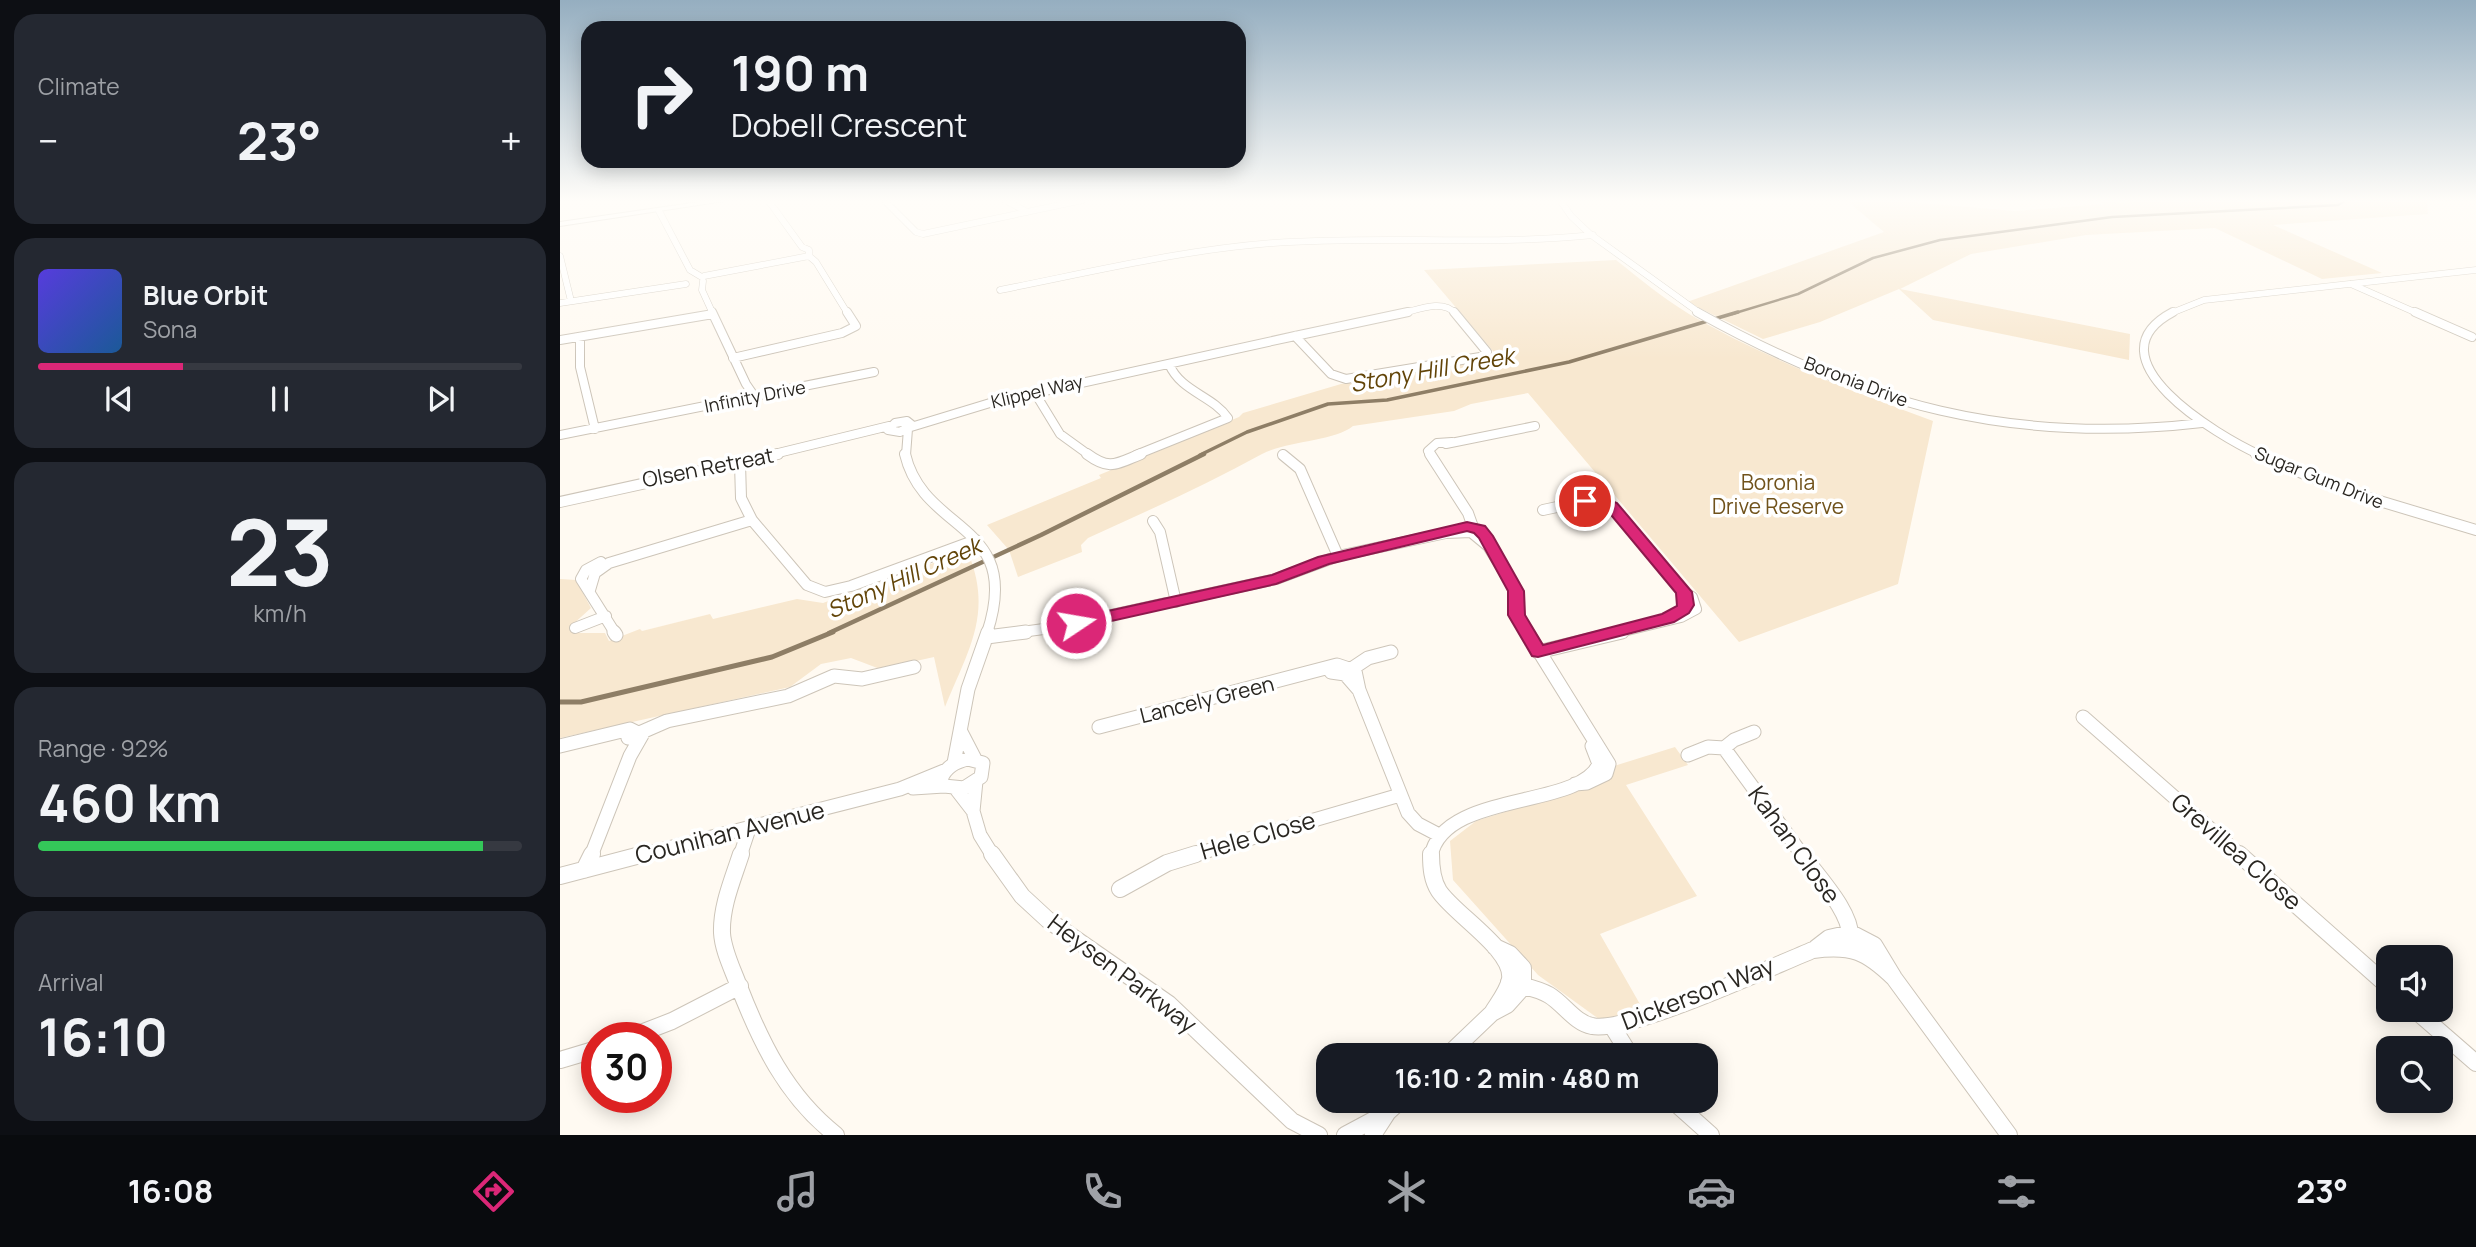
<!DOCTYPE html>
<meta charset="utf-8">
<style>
body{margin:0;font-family:Manrope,sans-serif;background:#242831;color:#f1f3f6;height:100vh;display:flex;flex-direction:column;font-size:26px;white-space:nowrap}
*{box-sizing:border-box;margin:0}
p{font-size:23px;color:#9ea1a6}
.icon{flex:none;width:38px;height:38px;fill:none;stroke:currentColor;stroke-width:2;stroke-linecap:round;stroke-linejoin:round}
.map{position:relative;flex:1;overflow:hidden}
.panel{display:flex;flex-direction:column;gap:14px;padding:14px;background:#0d0f14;width:560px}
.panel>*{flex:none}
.banner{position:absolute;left:21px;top:21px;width:665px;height:147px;border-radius:21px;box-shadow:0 4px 18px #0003;background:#171b24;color:#f1f3f6;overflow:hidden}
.buttons{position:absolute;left:1816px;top:945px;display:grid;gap:14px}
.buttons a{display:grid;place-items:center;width:77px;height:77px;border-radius:14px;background:#171b24;box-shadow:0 4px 18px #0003;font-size:35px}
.speed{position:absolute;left:21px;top:1022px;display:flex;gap:14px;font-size:35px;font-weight:700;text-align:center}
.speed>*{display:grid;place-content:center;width:91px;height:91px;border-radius:50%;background:#171b24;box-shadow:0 4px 18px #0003;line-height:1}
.speed .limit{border:10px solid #d22;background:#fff;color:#111}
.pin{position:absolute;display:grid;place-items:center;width:60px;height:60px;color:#fff;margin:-30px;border:4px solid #fff;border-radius:50%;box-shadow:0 2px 7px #0007}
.me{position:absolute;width:77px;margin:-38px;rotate:78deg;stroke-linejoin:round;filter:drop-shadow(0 0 5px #0008)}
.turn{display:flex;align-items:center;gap:24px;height:147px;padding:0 35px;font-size:32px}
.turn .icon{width:91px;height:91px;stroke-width:2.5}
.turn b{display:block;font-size:49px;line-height:60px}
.big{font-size:52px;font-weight:700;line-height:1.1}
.panel .tile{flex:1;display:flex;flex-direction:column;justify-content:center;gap:10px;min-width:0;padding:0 24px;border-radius:21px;background:#242831}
.panel .dial{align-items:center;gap:0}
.dial b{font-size:91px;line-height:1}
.song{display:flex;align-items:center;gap:21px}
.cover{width:84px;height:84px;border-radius:10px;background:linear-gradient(135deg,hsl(250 70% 55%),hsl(210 70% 35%))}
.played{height:7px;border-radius:4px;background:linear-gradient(90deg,#db2777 30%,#363941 30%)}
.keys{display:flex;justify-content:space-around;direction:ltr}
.heat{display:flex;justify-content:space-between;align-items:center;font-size:38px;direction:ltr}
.charge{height:10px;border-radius:5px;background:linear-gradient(90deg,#34c759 92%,#363941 0)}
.trip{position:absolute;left:756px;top:1043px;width:402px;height:70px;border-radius:21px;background:#171b24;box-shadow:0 4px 18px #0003;font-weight:700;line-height:70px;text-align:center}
.tabs{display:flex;height:112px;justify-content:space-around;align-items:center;background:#090b0e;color:#9ea1a6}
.tabs .icon{width:49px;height:49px}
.tabs .current{color:#db2777}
.tabs b{font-size:32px;color:#f1f3f6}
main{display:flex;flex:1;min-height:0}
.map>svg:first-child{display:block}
.green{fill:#f8e8d0}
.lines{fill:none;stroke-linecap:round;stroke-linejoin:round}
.stream-far3{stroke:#8e7e66;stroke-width:2.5}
.stream-far2{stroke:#8e7e66;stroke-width:3.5}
.stream-far1{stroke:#8e7e66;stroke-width:4.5}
.stream{stroke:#8e7e66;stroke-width:5}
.minor-far4-casing{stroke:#cdc5b9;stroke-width:7}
.minor-far3-casing{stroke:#cdc5b9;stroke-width:10}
.minor-far2-casing{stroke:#cdc5b9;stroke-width:12}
.minor-far1-casing{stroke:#cdc5b9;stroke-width:15}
.minor-casing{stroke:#cdc5b9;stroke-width:18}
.tertiary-casing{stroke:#cdc5b9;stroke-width:2}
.minor-far4{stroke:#fff;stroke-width:6}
.minor-far3{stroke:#fff;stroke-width:8}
.minor-far2{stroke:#fff;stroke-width:10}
.minor-far1{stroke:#fff;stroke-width:13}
.minor{stroke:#fff;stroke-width:16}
.tertiary{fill:#fff;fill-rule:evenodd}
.route{fill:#db2777;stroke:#8e194d;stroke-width:2}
.labels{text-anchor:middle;stroke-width:7;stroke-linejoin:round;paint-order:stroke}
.far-street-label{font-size:18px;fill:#292621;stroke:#fff}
.street-label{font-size:21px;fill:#292621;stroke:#fff}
.park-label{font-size:21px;fill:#70521b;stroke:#fff}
.water-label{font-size:23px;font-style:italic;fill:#624408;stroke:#fff}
.near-street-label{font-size:24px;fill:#292621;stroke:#fff}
</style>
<main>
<section class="panel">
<div class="tile"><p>Climate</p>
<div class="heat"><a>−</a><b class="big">23°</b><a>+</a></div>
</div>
<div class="tile">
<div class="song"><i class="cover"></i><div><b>Blue Orbit</b><p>Sona</p></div></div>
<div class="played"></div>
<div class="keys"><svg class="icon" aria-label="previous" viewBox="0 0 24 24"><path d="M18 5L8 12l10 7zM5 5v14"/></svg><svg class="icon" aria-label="pause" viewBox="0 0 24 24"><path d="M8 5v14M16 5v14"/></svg><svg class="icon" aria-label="next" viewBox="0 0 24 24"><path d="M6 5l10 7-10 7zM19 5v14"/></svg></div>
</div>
<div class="tile dial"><b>23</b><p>km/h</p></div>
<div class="tile"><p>Range · 92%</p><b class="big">460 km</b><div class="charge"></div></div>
<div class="tile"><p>Arrival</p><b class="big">16:10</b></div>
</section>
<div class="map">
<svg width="1916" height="1135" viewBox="0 0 1916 1135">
<rect width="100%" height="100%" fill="#fffaf2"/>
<path class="green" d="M1286,200H1327L1455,211L1544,204L1534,200L1561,203L1614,200H1867L1868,214L1713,225L1822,273L1762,279L1655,228L1526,235L1411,254L1340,289L1570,334L1569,360L1373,320L1339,289L1260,322L1203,339L1127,302L1324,232Z
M1056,260C1080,279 1103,298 1129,314C1206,359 1290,390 1373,421L1338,584L1179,642L968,393L911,404L894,411L793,426C775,441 727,441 702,454C646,485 587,511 528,538L521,545L522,552L458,577L449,550L427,525L541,478L539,475L679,417L683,413L781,384L938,357L864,270Z
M398,554L409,555C433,615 407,652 385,707L374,657L320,669L291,658L261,664L230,687L0,738V579L16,580L31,608L11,626L13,633H45L49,641L80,629L82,631L150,614L153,619L237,599L263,603Z
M1115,747L1128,765L1066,785L1137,896L1040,934L1081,1006L1043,1022L978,975L893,880L890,841L916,821L1039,783L1054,766Z"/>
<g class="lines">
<path class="stream-far3" d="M1172,314L1238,294L1313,258L1380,240L1552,217L1778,205L1786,200"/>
<path class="stream-far2" d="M640,455L687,432L768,404L827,400L1009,362L1178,312"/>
<path class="stream-far1" d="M269,633L481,535L644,454"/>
<path class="stream" d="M0,702H21L212,657L273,632"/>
<g class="minor-far4-casing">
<path id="minor-far4" d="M208,200L242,247L249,250V256L256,262L288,314
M324,200L356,232L363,234L523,200
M445,200L467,212
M1000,200L1011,216L1030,234L1141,314
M99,211L130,270L140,276
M0,256L11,301
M144,276L249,256
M143,281L142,290L153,314
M1791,284L1859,314
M440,290C531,272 621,250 713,243C820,235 926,246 1033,235
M0,303L126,284
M840,314C857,310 883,298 896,314
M1609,314L1644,300L1916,270"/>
</g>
<g class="minor-far3-casing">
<path id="minor-far3" d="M152,312L186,384L195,397
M1137,312C1303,405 1452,445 1642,423
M1613,312C1526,358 1658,436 1700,455
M1855,312L1912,337
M735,336L771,374L786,379L920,357L927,352L894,312
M735,336L848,312
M20,337V367L35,429
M0,340L153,314
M173,358L282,333L296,326L287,312
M475,393L500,434L529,455
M347,421L352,425L340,432L328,430L335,423Z
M351,427L430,403L735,336
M0,435L314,372
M886,444L975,426
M210,455L329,426
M346,455L348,429
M576,455L668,418C652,395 621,392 609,364
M871,455L868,451L877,443L892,442"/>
</g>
<g class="minor-far2-casing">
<path id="minor-far2" d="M345,454C364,535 464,521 427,633
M527,454C550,471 556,464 581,454
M870,454L908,513L913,527L911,532
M1696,454L1783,490L1916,530
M723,455L740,469L778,556
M180,463L181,498L192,520L247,585L265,592L291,586L416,540
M0,502L218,454
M983,510L1025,501L1048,503L1124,592L1132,597L1136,609L1121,617L1055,633
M593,521L600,532L616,602
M41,562L26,570L21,579L55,633
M30,590L35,573L49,563L192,520
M15,628L46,616
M454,633L491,628L716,579L778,556L886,533L911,532L928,546L956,591L957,615L968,633"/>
</g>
<g class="minor-far1-casing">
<path id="minor-far1" d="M54,632L56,635
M967,632L1049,764L1046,774L1027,783L1015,784
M427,637L466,632
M978,652L1062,632
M771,672L785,674L799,690L848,813L858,824L879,835
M787,672L808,658L831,652
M1523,717L1681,856
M539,727L777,665L795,671L799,690
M401,732L415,759
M68,738L107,721L228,696L274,676L302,679L354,667
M0,746L70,729L82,735L70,756L31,856
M1164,748L1243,856
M1128,755L1148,747L1164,748L1174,740L1194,732
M408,759L423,763L421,777L404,788L384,786L381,779C386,767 395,762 408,759Z
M394,763L408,689L428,632
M353,788L384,786
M396,789L413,811L420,835L433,856
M413,811L416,781
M77,856L340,789L384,771
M180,856L189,829
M630,856L840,795
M871,856C883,791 1020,809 1039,764L1032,746"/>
</g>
<g class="minor-casing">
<path id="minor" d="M181,854C173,879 161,906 162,933C163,950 172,968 178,984C200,1041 226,1096 276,1135
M432,854L462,896L488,920L609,1004L732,1121L759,1135
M871,854C871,868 872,880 879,891C895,915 954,950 950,979C948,991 938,1003 932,1013
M1241,854C1256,875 1294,914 1290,940
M1679,854L1829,987
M24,870L32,854
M0,876L84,854
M560,889L607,863L636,854
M1256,948L1269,938L1291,933L1314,945L1334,978L1449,1135
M949,982C962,986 977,988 989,995C1004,1004 1015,1023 1032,1026C1067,1034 1213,966 1253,950C1292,945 1306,951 1334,978
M1855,1010L1916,1063
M1052,1026L1070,1055
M68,1038L112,1021L180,986
M888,1055L932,1013L947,1005L963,987V968L950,954L935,947
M0,1060L37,1049
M1113,1101L1151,1135
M785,1135L828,1112
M813,1135L828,1112L840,1101"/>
</g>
<g class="tertiary-casing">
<path id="tertiary" d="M153,200H171L0,226V222Z"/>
</g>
<use href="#minor-far4" class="minor-far4"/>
<use href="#minor-far3" class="minor-far3"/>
<use href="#minor-far2" class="minor-far2"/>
<use href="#minor-far1" class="minor-far1"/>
<use href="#minor" class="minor"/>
<use href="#tertiary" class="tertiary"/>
</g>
<linearGradient id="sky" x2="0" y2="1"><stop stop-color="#95aec0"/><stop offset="0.56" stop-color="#fffdf9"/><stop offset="1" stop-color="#fffdf9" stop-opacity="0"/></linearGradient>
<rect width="1916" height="359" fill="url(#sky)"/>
<path class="route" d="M1025,496L1042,497L1057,503L1132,592L1134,605L1129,613L1114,622L978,657L972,656L948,615V591L919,538L914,533L907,531L769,564L716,584L516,629L508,623L516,618L712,575L758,557L907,522L925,526L933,536L964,591L965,615L983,645L1102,614L1117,606L1116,593L1047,510L1039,506L1020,504L1017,501Z"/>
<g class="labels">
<g class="far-street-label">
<text transform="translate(1296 382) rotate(21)" y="6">Boronia Drive</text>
<text transform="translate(477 392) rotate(-13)" y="6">Klippel Way</text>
<text transform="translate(195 397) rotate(-11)" y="6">Infinity Drive</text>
<text transform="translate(1759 478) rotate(22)" y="6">Sugar Gum Drive</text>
</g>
<g class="street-label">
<text transform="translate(148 468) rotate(-11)" y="7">Olsen Retreat</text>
<text transform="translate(647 700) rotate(-14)" y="7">Lancely Green</text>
</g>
<g class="park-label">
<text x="1218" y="490">Boronia<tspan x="1218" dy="24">Drive Reserve</tspan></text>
</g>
<g class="water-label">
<text transform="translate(872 370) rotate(-10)" y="8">Stony Hill Creek</text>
<text transform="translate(344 578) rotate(-24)" y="8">Stony Hill Creek</text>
</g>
<g class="near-street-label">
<text transform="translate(170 833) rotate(-14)" y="8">Counihan Avenue</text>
<text transform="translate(698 836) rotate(-16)" y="8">Hele Close</text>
<text transform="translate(1234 845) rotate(54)" y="8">Kahan Close</text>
<text transform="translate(1676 852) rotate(41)" y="8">Grevillea Close</text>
<text transform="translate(562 974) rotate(37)" y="8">Heysen Parkway</text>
<text transform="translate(1138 994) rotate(-21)" y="8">Dickerson Way</text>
</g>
</g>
</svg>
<div class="buttons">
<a><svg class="icon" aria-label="sound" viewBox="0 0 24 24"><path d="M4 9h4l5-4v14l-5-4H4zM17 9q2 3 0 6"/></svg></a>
<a><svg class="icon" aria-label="search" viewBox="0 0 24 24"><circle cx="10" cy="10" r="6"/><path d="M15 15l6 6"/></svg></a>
</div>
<div class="speed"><div class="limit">30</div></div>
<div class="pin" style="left:1025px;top:501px;background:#d93025"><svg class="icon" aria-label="arrive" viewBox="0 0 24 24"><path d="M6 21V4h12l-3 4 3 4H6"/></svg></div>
<svg class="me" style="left:516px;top:623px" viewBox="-20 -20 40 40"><circle r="17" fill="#db2777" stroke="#fff" stroke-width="3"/><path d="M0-11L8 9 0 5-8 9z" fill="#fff"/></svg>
<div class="trip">16:10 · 2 min · 480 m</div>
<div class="banner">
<div class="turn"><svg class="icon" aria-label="right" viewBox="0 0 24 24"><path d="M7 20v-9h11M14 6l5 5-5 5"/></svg><div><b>190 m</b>Dobell Crescent</div></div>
</div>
</div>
</main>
<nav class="tabs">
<b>16:08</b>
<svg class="icon current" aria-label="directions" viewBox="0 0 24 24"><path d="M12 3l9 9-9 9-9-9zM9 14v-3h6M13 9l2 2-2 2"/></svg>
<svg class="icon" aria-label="music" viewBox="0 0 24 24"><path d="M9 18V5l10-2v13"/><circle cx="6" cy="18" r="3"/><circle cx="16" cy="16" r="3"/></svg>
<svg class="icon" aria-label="phone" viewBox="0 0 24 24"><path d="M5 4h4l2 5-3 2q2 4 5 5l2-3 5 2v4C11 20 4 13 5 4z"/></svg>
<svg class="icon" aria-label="climate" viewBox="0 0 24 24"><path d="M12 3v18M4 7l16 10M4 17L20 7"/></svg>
<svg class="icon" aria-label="car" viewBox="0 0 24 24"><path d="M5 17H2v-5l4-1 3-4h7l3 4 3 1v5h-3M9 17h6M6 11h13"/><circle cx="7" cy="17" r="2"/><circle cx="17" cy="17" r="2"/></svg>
<svg class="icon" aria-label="filters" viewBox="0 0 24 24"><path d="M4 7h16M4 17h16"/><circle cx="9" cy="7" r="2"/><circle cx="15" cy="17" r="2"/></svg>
<b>23°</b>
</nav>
